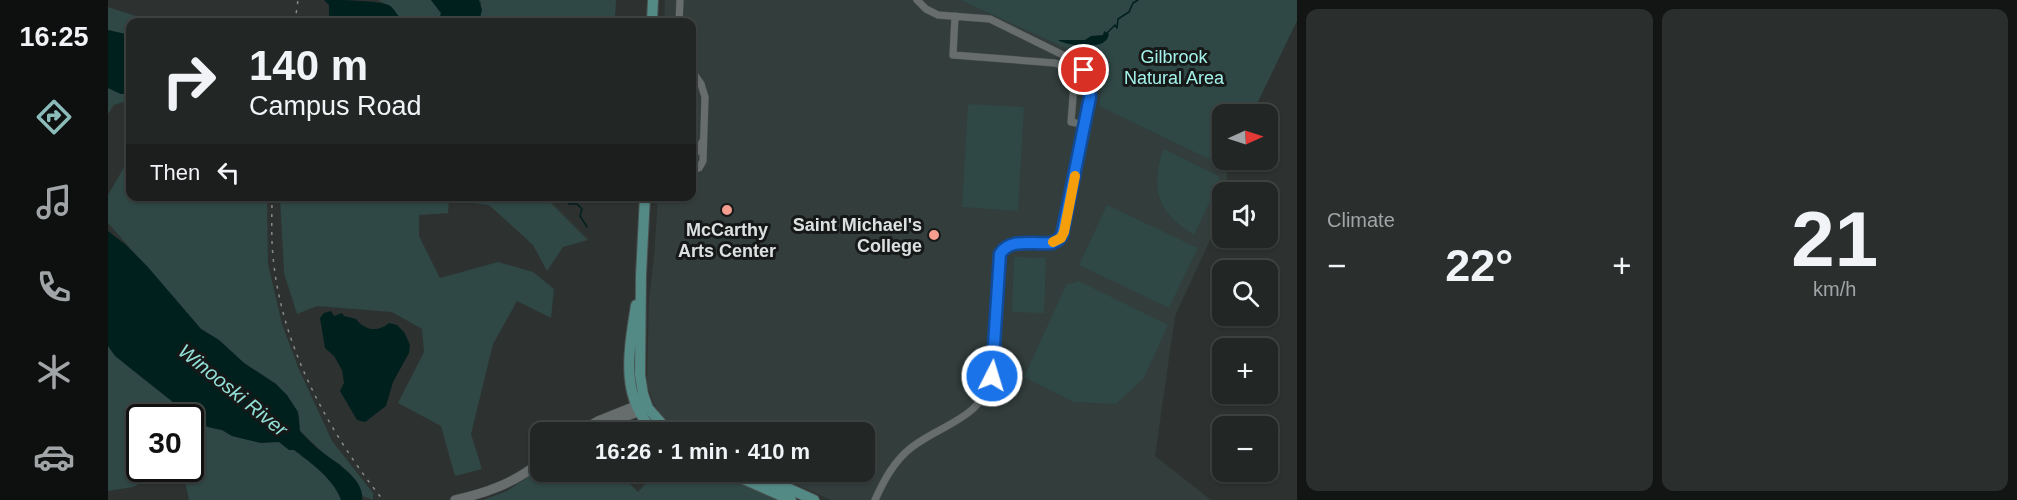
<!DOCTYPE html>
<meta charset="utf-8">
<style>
body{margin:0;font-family:Arial,sans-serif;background:#2a2e2d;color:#f1f3f6;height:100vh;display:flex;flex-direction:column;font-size:22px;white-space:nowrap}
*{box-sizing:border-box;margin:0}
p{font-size:20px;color:#a2a5a7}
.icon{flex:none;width:33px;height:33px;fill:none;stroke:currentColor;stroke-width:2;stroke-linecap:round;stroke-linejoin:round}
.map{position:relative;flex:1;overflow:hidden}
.panel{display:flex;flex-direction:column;gap:9px;padding:9px;background:#131514;width:720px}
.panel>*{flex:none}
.top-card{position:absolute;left:18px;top:18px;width:570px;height:183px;border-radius:12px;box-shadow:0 2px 4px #0004,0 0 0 2px #3f4342;background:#222625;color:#f1f3f6;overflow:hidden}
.needle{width:39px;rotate:87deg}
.buttons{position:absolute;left:1104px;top:104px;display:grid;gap:12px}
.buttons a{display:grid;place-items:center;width:66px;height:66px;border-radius:12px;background:#222625;box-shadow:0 2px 4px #0004,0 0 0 2px #3f4342;font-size:30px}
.speed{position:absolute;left:18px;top:404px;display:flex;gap:12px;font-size:30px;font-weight:700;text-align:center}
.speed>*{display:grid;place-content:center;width:78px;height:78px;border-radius:50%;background:#222625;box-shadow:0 2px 4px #0004,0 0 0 2px #3f4342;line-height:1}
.speed .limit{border:3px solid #111;border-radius:9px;background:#fff;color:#111}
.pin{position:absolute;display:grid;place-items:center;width:51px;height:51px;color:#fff;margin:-26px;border:3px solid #fff;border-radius:50%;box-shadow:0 2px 6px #0007}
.me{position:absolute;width:66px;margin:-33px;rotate:5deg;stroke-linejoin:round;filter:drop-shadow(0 0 4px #0008)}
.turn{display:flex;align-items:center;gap:21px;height:126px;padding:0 24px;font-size:27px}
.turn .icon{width:78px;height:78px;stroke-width:2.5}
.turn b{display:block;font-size:42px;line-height:51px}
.then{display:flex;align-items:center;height:57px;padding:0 24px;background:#0003;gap:12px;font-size:22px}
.big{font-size:45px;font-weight:600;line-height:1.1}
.panel .widget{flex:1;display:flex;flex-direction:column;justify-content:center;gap:9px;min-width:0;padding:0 21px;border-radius:12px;background:#2a2e2d}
.panel .dial{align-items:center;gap:0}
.dial b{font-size:78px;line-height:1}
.heat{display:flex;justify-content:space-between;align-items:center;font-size:33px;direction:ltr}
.panel .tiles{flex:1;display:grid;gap:9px;grid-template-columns:repeat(2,1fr)}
.trip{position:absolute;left:422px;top:422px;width:345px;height:60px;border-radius:12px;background:#222625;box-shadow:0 2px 4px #0004,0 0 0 2px #3f4342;font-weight:600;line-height:60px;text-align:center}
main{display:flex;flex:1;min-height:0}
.menu{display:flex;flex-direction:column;width:108px;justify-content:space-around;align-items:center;background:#0e0f0f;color:#a2a5a7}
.menu .icon{width:42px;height:42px}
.menu .current{color:#8bbbb9}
.menu b{font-size:27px;color:#f1f3f6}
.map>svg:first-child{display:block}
.built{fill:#323d3c}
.green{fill:#2f4745;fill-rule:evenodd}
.water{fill:#00201e}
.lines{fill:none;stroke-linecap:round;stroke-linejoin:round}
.stream{stroke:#00201e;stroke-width:1.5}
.minor-casing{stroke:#494d4d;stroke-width:8}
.secondary-casing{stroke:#494d4d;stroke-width:10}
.primary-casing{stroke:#494d4d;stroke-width:12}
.minor{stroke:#676d6c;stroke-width:7}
.secondary{stroke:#676d6c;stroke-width:9}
.primary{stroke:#538a85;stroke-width:10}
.rail{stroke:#878b8a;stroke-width:1.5;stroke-dasharray:3 6;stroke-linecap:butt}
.route-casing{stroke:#114b97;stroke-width:15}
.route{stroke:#1a73e8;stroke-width:10}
.slow{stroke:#f59e0b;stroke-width:10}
.poi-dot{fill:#f59d8e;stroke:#171919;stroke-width:2}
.labels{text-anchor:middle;stroke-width:6;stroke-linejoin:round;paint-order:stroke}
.park-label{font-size:18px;fill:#a4f3eb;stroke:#171919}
.poi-label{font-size:18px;font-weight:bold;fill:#dde0e0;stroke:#171919;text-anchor:end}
.water-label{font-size:20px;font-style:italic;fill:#92e1d8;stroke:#171919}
</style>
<main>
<nav class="menu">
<b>16:25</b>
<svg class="icon current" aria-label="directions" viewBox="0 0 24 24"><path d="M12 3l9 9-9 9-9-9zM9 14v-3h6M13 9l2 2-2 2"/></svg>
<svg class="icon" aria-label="music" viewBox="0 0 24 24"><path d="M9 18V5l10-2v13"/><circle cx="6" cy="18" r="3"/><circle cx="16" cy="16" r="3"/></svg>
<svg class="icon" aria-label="phone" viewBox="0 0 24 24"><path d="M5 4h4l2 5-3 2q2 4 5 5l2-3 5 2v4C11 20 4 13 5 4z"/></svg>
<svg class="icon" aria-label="climate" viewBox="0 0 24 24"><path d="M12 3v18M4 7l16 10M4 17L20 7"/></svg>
<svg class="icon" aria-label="car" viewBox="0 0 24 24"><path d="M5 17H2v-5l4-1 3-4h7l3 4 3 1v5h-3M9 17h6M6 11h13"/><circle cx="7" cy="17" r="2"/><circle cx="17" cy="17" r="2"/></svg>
</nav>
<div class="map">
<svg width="1189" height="500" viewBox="0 0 1189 500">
<rect width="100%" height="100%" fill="#2d3231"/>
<path class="built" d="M557,0H852L998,66L992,106L1119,168V192H1114V214L1067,316L1047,456L1103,500H723L659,471H756V432H574L564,425L552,413L546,404L539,384L541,301L546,256L550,197L584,196V22H556Z"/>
<path class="green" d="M270,0H323L333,13L332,17C324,20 299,25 292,19C282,10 285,7 270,0Z
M371,0H508L507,17L488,22H371L373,2Z
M852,0H1189V21L1144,114H1114V159H1123L1119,168L991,106L997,66Z
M0,7L46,22H22V35L0,30Z
M0,88L13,94L22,93V100L6,105L0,114Z
M860,104L916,107L910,211L854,207Z
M1056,149L1110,176L1112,180L1086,235C1062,220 1045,202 1050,173C1051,164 1052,157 1056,149Z
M22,157V196L159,197L160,264L174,324L190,367L224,441L265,493V500L255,496L232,464L223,460L192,431L191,416L168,384L136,363L111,340L93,329L0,223V195Z
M172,197H437L480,240L455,247L439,271L425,245L381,205L341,200L340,213L311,215V236L332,278L390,262L425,272L446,289L443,318L409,301L385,344L363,434L374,469L347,476L333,426L290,403L316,352L314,329L284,312L209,306L189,314L176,273Z
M999,205L1090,248L1061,308L971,265Z
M906,257L938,258L936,313L904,312Z
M971,281L1060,325L1036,378L1008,404L966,402L916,377L958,285Z
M0,346L17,364L80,414L100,427L114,430L124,436L171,442L179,448L186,449C203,463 226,479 233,500H81L76,477L38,481L25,487L0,491ZM32,417H82V468H32Z
M432,469V471C450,471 499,473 515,480C521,482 525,487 530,492L549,471H610L674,500H375L399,491Z"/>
<path class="water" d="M216,0C236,0 264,0 281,5C288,10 290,18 297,22L332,17L333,13L323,0H371L374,10L371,22H221V5Z
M0,30L22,35V93L13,94L0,88Z
M996,31L1001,34C1000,37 1000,39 996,42C989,48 958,46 950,40H977L983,36L995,35Z
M0,231L18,245L39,266L93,329L111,340L136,363L168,384L179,395L190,412L192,431C198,437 203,443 209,448C224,461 257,477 254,500H233C226,479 203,463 186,450H181L171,442L153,443L140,440L124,436L114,430L100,427L80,414L7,356L0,346Z
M223,311L226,316L234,313L236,316L248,319C256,330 270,333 281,323L289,325L296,332L302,345L301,353L285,382L278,406L257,422L249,420L232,391L236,383L234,370L226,356L217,348L212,318L216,313Z"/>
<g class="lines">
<path class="stream" d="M999,33L1007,25L1009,28L1010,19L1021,12L1025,3L1030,0
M455,196L458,199L461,204H469L474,209L472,216L479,227"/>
<g class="minor-casing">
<path id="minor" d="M847,16L845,55L947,63L959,68L966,84L963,122L977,125
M571,22L572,0
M584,71L593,84L597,97L595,161L591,168L584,170
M584,156L592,149L594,142
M767,500C776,480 786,461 804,447C837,422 876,419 885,371L892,254C902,237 927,245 944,243L950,240L955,235L983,94C982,78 976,67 963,59L882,19L830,15L818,9L809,0"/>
</g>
<g class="secondary-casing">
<path id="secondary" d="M497,424L538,409
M471,432L490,421L535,403
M347,500C378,493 407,483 432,462"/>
</g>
<g class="primary-casing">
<path id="primary" d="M544,22L545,0
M537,196L533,275L532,375L535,394L540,408L561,432
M528,305C521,350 511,398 547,432
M617,471L683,500
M642,471L706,500"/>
</g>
<use href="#minor" class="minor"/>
<use href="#secondary" class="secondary"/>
<use href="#primary" class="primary"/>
<path class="rail" d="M187,22L190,0
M164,196C164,216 163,236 165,256C173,346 220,431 275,500"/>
</g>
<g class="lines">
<g class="route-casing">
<path id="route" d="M884,376L892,254C902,237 927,245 944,243L950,240L954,235L982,97L981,81L976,70"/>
</g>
<use href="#route" class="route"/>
<path class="slow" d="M945,242L953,238L956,232L967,176"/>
</g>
<g class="poi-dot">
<circle cx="619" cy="210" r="6"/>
<circle cx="826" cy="235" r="6"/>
</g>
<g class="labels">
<g class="park-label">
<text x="1066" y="63">Gilbrook<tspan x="1066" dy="21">Natural Area</tspan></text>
</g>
<g class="poi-label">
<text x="814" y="231">Saint Michael's<tspan x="814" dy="21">College</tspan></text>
<text x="619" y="236" text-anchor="middle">McCarthy<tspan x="619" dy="21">Arts Center</tspan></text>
</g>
<g class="water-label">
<text transform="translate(125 390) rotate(39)" y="7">Winooski River</text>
</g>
</g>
</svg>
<div class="buttons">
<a><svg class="needle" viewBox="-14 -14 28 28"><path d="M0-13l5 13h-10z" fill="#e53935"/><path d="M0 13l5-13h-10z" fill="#a2a5a7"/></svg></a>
<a><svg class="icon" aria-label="sound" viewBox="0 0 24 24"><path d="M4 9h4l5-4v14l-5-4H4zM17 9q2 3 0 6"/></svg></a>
<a><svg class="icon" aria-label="search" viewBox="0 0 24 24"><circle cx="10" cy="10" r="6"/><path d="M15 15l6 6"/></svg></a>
<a>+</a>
<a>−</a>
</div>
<div class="speed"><div class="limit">30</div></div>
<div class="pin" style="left:976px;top:70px;background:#d93025"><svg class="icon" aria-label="arrive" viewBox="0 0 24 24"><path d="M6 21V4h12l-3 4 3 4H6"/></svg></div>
<svg class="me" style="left:884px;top:376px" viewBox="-20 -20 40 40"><circle r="17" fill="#1a73e8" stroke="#fff" stroke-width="3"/><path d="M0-11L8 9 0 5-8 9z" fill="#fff"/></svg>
<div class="trip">16:26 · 1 min · 410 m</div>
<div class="top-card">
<div class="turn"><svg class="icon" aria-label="right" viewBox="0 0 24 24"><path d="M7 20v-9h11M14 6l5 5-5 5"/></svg><div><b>140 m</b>Campus Road</div></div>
<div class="then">Then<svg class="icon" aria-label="left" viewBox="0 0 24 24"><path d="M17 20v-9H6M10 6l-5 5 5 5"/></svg></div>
</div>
</div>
<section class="panel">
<div class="tiles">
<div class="widget"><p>Climate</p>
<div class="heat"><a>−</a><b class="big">22°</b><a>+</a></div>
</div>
<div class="widget dial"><b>21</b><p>km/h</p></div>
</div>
</section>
</main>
